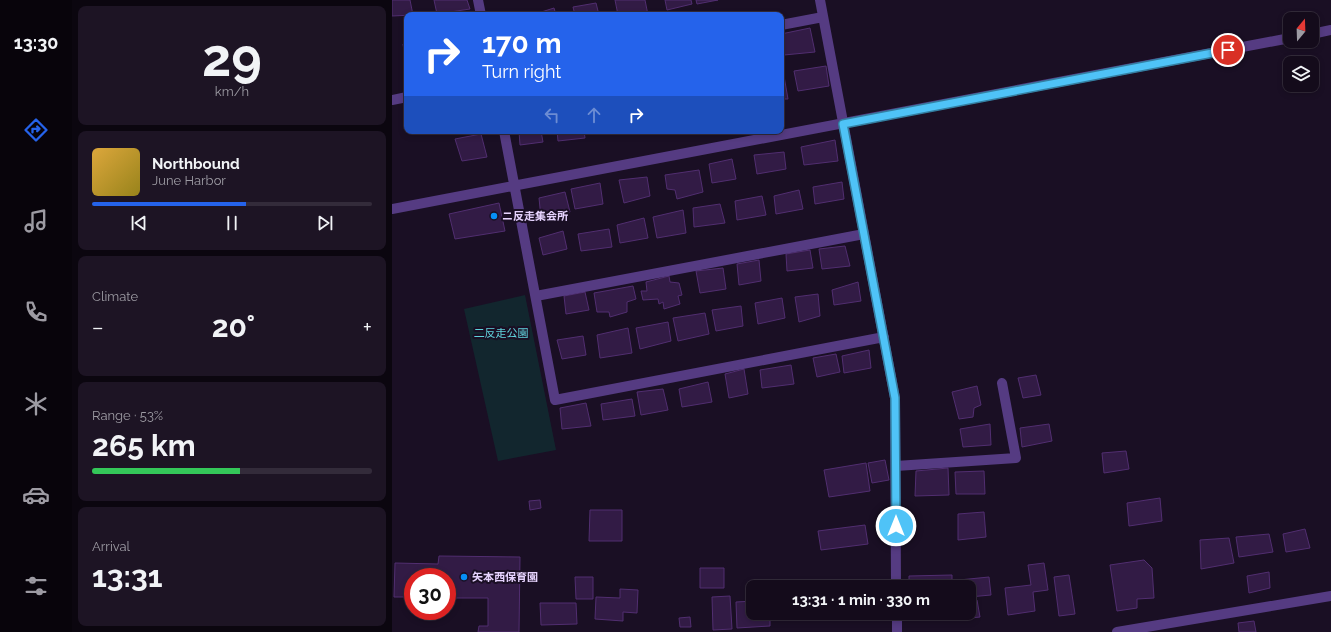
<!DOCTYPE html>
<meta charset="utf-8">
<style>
body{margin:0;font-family:Raleway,"Noto Sans JP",sans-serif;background:#1d1424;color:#f1f3f6;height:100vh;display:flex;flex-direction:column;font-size:15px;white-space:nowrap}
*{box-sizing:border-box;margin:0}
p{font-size:13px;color:#9d9ba3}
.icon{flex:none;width:22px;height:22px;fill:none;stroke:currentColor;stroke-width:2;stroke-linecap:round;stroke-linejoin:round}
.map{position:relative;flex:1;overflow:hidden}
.panel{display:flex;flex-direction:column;gap:6px;padding:6px;background:#0b060f;width:320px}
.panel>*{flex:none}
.hud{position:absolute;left:12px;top:12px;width:380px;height:122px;border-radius:8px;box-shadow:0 2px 6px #0003,0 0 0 1px #332b3a;background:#2563eb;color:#fff;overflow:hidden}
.needle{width:26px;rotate:19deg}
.controls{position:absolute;left:891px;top:12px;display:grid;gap:8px}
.controls a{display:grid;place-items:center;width:36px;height:36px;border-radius:8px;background:#140b1b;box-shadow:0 2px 6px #0003,0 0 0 1px #332b3a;font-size:20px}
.speed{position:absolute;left:12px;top:568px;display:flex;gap:8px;font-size:20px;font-weight:700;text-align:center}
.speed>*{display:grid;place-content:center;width:52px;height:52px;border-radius:50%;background:#140b1b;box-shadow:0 2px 6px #0003,0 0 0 1px #332b3a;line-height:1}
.speed .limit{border:6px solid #d22;background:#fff;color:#111}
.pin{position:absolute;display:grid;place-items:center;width:34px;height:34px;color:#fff;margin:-17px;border:2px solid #fff;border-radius:50%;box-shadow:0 1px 4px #0007}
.me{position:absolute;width:44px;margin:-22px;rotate:0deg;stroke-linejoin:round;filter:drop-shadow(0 0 3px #0008)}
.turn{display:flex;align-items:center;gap:14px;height:84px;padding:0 12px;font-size:18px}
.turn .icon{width:52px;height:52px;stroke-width:2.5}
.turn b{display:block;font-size:28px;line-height:34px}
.lanes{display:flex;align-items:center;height:38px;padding:0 12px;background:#0003;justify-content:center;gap:20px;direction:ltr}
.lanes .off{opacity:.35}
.big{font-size:30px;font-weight:700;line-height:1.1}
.panel .card{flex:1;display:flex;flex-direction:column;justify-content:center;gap:6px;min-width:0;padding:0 14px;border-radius:8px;background:#1d1424}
.panel .dial{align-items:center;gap:0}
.dial b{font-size:52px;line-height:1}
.song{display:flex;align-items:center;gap:12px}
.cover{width:48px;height:48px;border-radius:6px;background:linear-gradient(135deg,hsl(40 70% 55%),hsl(50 70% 35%))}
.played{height:4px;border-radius:2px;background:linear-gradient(90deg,#2563eb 55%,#332b3a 55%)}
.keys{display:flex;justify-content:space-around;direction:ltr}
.heat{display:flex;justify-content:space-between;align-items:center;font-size:22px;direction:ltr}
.charge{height:6px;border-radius:3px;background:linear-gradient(90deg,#34c759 53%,#332b3a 0)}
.trip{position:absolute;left:354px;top:580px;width:230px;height:40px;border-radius:8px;background:#140b1b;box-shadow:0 2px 6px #0003,0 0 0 1px #332b3a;font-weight:700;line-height:40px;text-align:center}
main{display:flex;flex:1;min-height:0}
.tabs{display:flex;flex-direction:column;width:72px;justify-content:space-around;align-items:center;background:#08040b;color:#9d9ba3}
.tabs .icon{width:28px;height:28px}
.tabs .selected{color:#2563eb}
.tabs b{font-size:18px;color:#f1f3f6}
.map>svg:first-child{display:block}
.green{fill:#12262e}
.building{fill:#321b45;stroke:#512e70}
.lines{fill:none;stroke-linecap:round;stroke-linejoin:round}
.minor{stroke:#553b82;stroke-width:10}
.route-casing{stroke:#337fa1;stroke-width:10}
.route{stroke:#4fc3f7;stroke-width:7}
.poi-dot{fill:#068ff8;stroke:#1a0f24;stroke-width:1.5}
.labels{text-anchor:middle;stroke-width:4;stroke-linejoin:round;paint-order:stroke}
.poi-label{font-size:11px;font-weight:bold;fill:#e6d3fe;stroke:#1a0f24;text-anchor:start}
.park-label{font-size:11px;fill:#60d3dd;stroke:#1a0f24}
</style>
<main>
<nav class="tabs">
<b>13:30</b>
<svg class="icon selected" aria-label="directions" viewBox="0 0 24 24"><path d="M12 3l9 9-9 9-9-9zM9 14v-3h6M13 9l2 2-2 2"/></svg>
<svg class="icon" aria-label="music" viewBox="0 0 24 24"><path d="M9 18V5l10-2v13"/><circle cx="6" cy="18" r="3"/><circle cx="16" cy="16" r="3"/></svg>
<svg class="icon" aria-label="phone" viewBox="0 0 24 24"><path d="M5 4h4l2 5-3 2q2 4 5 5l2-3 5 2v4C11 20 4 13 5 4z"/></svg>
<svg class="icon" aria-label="climate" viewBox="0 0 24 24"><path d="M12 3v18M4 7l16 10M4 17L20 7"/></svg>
<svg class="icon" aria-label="car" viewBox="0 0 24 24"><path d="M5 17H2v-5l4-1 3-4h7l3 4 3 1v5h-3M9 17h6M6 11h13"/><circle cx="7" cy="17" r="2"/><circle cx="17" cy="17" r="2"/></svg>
<svg class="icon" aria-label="filters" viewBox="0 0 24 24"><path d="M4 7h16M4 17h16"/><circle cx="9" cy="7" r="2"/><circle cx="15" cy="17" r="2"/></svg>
</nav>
<section class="panel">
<div class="card dial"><b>29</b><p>km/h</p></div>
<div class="card">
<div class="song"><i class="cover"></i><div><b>Northbound</b><p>June Harbor</p></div></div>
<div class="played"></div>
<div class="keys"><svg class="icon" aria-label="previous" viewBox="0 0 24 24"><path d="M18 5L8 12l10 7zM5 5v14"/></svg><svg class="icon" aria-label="pause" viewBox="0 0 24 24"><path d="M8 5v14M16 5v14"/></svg><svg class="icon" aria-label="next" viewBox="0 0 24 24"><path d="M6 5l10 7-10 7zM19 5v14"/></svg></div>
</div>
<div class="card"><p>Climate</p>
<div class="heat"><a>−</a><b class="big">20°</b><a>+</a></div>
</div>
<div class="card"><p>Range · 53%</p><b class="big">265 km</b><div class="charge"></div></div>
<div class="card"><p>Arrival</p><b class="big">13:31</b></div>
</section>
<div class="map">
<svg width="939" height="632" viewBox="0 0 939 632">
<rect width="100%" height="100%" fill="#1a0f24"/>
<path class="green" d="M133,295L164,450L106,461L72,309Z"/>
<path class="building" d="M0,0H18L21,15L0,16Z
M42,0H75L78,9L45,14Z
M223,0H253L256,15H226Z
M273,0H299L300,4L275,10Z
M304,0H326L305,4Z
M204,3L207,15H183L181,7Z
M162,8L164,15H144L143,14Z
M418,28L423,52L392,55L389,34Z
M15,43V63L14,64L11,44Z
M434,66L437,86L406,91L402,71Z
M389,76H392L396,99H389Z
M127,131H149L151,142L128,145Z
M165,131H192L193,138L166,141Z
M89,134L95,157L70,161L63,139Z
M443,140L446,161L412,165L409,147Z
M392,152L394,169L365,174L362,155Z
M340,159L344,179L320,183L317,164Z
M307,170L311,192L285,199L283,190L275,189L273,175Z
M255,177L258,196L232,203L227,180Z
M450,182L452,199L423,204L421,187Z
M208,183L211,204L183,209L179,189Z
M407,190L411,209L384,214L382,196Z
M173,192L178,212L149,218L147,198Z
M370,196L374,215L345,220L343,201Z
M107,203L113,231L63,239L57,214Z
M328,204L333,223L302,227L301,208Z
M291,210L294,233L265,238L261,217Z
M252,218L256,238L228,243L225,225Z
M217,229L220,247L189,251L186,234Z
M171,231L175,249L151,255L147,238Z
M453,246L458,266L430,269L427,249Z
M418,250L421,268L395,271L394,254Z
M367,260L369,281L347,285L345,264Z
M331,268L334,289L308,293L304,271Z
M277,276L278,282L287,283L290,295L286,296L288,304L272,309L271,302L267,304L266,299L251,300L249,291H255L254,282Z
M466,282L469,301L442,305L440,290Z
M241,286L244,299L235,302V312L218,317L217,312H205L202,293Z
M193,292L197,310L174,314L172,296Z
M426,294L428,316L407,322L403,297Z
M390,298L393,318L366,324L363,303Z
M349,306L351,326L324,331L320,310Z
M313,313L317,334L286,341L281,318Z
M276,322L279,341L248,349L244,328Z
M236,328L240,353L208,358L205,335Z
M191,336L194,355L170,359L165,340Z
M477,350L479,368L452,373L450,356Z
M444,354L448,372L425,377L421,358Z
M399,365L402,384L370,388L368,370Z
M352,369L356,394L337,398L333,374Z
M644,375L649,395L631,398L626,378Z
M316,382L320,402L290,407L287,389Z
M585,386L589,405L582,408L581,417L567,419L560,392Z
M271,389L276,410L249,415L245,392Z
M240,399L243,416L211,420L209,404Z
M194,403L199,426L170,429L168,408Z
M598,424L599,445L571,447L568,429Z
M657,424L660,441L630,447L628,428Z
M734,451L737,469L712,473L710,453Z
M493,460L497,480L480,483L476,463Z
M474,463L478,491L437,497L432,470Z
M556,468L557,495L523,496L524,471Z
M592,471L593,494H564L563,472Z
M768,498L770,521L737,526L735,503Z
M148,500L149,508L138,510L137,501Z
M198,510H230V541H197Z
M592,512L594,537L566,540V514Z
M473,525L476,544L429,550L426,531Z
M913,529L918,548L894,552L891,534Z
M877,534L881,552L847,557L844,537Z
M837,538L842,563L809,569L808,540Z
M47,556L128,557L127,632H86L87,626H96V598H55V577H21V597H2L3,563L46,564Z
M752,560L760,568L762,598L745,599V608L725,611L718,565Z
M652,563L656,590L641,592L643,611L616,615L613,588L639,585L636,565Z
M308,568H332V588H308Z
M877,572L878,588L857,593L855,576Z
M560,575V587H517V576Z
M677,575L683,614L667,616L662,577Z
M183,577H201V599H184Z
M597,577L599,595L577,597V587H568L567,580Z
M228,589L246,590L245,613L231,612V621L203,619L204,597L228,598Z
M338,596L340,629L321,630L320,597Z
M585,600L588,617L579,618L577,601Z
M361,601V613H378V626L345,628L344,602Z
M148,603H184L185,624L149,625Z
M298,617L299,627H288L287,618Z
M862,621L864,632H847L846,623Z"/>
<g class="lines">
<path class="minor" d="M86,0L89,15
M428,0L503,398L504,587
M389,25L431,17
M920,34L939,30
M0,100L15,97
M112,131L163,400L492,337
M0,209L898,38
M144,296L472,234
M504,466L624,458L610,383
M505,613V632
M725,632L939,596"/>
</g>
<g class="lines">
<g class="route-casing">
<path id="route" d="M504,526L503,398L451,124L836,50"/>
</g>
<use href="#route" class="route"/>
</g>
<g class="poi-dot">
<circle cx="102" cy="216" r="4"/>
<circle cx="72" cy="577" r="4"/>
</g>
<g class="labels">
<g class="poi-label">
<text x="110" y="220">ニ反走集会所</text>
<text x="80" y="581">矢本西保育園</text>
</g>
<g class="park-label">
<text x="109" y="337">二反走公園</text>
</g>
</g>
</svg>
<div class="controls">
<a><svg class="needle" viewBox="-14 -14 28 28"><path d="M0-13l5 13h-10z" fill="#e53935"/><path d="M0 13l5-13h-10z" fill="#9d9ba3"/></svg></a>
<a><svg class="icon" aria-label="layers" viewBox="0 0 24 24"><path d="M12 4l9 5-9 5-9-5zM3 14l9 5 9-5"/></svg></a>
</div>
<div class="speed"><div class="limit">30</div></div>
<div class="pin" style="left:836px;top:50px;background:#d93025"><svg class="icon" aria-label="arrive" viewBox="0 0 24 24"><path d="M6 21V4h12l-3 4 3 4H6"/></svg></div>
<svg class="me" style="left:504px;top:526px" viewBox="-20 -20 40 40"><circle r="17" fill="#4fc3f7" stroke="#fff" stroke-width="3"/><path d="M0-11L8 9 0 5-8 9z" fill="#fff"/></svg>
<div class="trip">13:31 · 1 min · 330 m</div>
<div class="hud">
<div class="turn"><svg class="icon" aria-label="right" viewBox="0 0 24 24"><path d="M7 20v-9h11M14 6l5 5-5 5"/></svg><div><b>170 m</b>Turn right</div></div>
<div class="lanes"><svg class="icon off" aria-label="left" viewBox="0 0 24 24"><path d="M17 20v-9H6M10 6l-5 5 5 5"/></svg><svg class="icon off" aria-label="ahead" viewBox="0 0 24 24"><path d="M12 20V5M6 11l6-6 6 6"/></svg><svg class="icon" aria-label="right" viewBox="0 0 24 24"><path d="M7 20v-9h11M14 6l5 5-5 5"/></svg></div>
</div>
</div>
</main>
